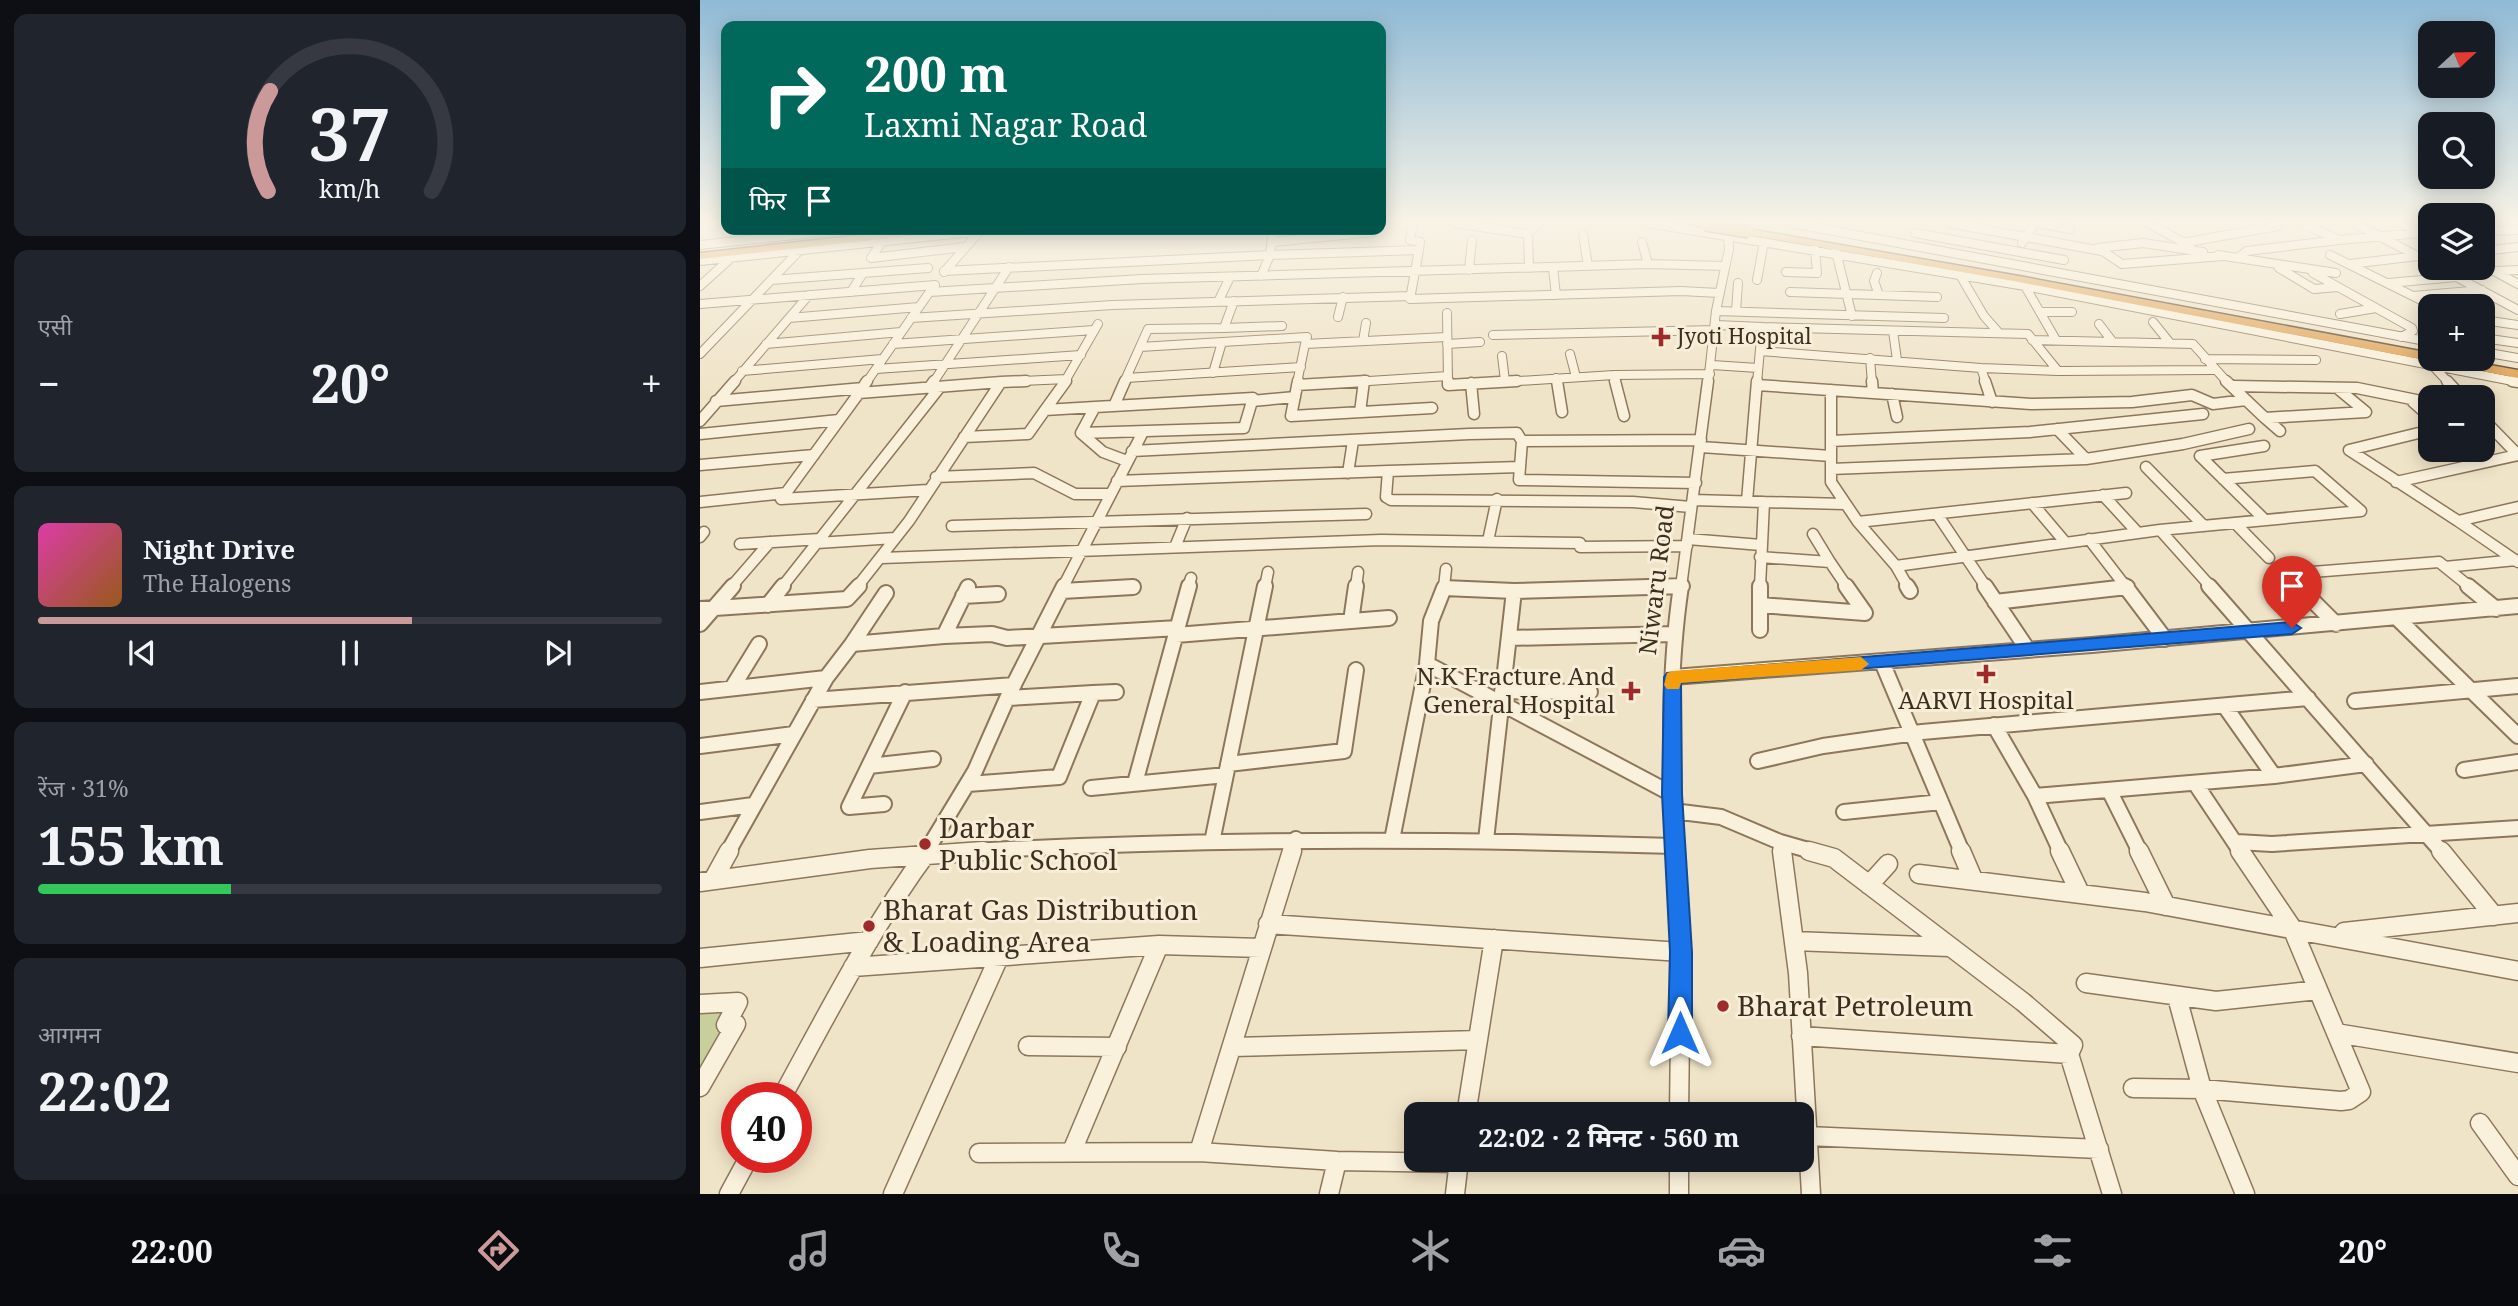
<!DOCTYPE html>
<html lang="hi">
<meta charset="utf-8">
<style>
body{margin:0;font-family:"Noto Serif","Noto Sans Devanagari",serif;background:#20242c;color:#f1f3f6;height:100vh;display:flex;flex-direction:column;font-size:26px;white-space:nowrap}
*{box-sizing:border-box;margin:0}
p{font-size:23px;color:#9ea1a6}
.icon{flex:none;width:38px;height:38px;fill:none;stroke:currentColor;stroke-width:2;stroke-linecap:round;stroke-linejoin:round}
.map{position:relative;flex:1;overflow:hidden}
.details{display:flex;flex-direction:column;gap:14px;padding:14px;background:#0d0f14;width:700px}
.details>*{flex:none}
.banner{position:absolute;left:21px;top:21px;width:665px;height:214px;border-radius:14px;box-shadow:0 4px 18px #0003;background:#00695c;color:#fff;overflow:hidden}
.needle{width:46px;rotate:68deg}
.tools{position:absolute;left:1718px;top:21px;display:grid;gap:14px}
.tools a{display:grid;place-items:center;width:77px;height:77px;border-radius:14px;background:#171b24;box-shadow:0 4px 18px #0003;font-size:35px}
.speed{position:absolute;left:21px;top:1082px;display:flex;gap:14px;font-size:35px;font-weight:700;text-align:center}
.speed>*{display:grid;place-content:center;width:91px;height:91px;border-radius:50%;background:#171b24;box-shadow:0 4px 18px #0003;line-height:1}
.speed .limit{border:10px solid #d22;background:#fff;color:#111}
.pin{position:absolute;display:grid;place-items:center;width:60px;height:60px;color:#fff;margin:-72px -30px;border-radius:50% 50% 50% 0;rotate:-45deg;box-shadow:0 0 7px #0007}
.pin .icon{rotate:45deg}
.me{position:absolute;width:77px;margin:-38px;rotate:0deg;stroke-linejoin:round;filter:drop-shadow(0 0 5px #0008)}
.turn{display:flex;align-items:center;gap:24px;height:147px;padding:0 28px;font-size:32px}
.turn .icon{width:91px;height:91px;stroke-width:2.5}
.turn b{display:block;font-size:49px;line-height:60px}
.then{display:flex;align-items:center;height:66px;padding:0 28px;background:#0003;gap:14px;font-size:26px}
.big{font-size:52px;font-weight:700;line-height:1.1}
.details .card{flex:1;display:flex;flex-direction:column;justify-content:center;gap:10px;min-width:0;padding:0 24px;border-radius:14px;background:#20242c}
.details .dial{align-items:center;gap:0}
.dial svg{height:182px;overflow:visible;fill:none;stroke:#363941;stroke-width:7;stroke-linecap:round;text-anchor:middle}
.dial text{fill:#f1f3f6;stroke:none}
.song{display:flex;align-items:center;gap:21px}
.cover{width:84px;height:84px;border-radius:10px;background:linear-gradient(135deg,hsl(320 70% 55%),hsl(30 70% 35%))}
.played{height:7px;border-radius:4px;background:linear-gradient(90deg,#cc999b 60%,#363941 60%)}
.keys{display:flex;justify-content:space-around;direction:ltr}
.heat{display:flex;justify-content:space-between;align-items:center;font-size:38px;direction:ltr}
.charge{height:10px;border-radius:5px;background:linear-gradient(90deg,#34c759 31%,#363941 0)}
.trip{position:absolute;left:704px;top:1102px;width:410px;height:70px;border-radius:14px;background:#171b24;box-shadow:0 4px 18px #0003;font-weight:700;line-height:70px;text-align:center}
.tab-bar{display:flex;height:112px;justify-content:space-around;align-items:center;background:#090b0e;color:#9ea1a6}
.tab-bar .icon{width:49px;height:49px}
.tab-bar .current{color:#cc999b}
.tab-bar b{font-size:32px;color:#f1f3f6}
main{display:flex;flex:1;min-height:0}
.map>svg:first-child{display:block}
.green{fill:#c9cf9b}
.lines{fill:none;stroke-linecap:round;stroke-linejoin:round}
.minor-far3-casing{stroke:#8d765c;stroke-width:10}
.minor-far2-casing{stroke:#8d765c;stroke-width:13}
.minor-far1-casing{stroke:#8d765c;stroke-width:18}
.minor-casing{stroke:#8d765c;stroke-width:21}
.highway-casing{stroke:#5b4430;stroke-width:3}
.minor-far3{stroke:#faf1dc;stroke-width:8}
.minor-far2{stroke:#faf1dc;stroke-width:10}
.minor-far1{stroke:#faf1dc;stroke-width:14}
.minor{stroke:#faf1dc;stroke-width:18}
.highway{fill:#e0a458;fill-rule:evenodd}
.highway-bridge-casing{stroke:#5b4430;stroke-width:14;stroke-linecap:butt}
.highway-bridge{stroke:#e0a458;stroke-width:11}
.route{fill:#1a73e8;stroke:#114b97;stroke-width:2}
.slow{fill:#f59e0b}
.poi-dot{fill:#9e2a2b;stroke:#f7eed8;stroke-width:2.5}
.labels{text-anchor:middle;stroke-width:6;stroke-linejoin:round;paint-order:stroke}
.far-poi-label{font-size:21px;fill:#3d2e20;stroke:#f7eed8;text-anchor:start}
.street-label{font-size:24px;fill:#3d2e20;stroke:#f7eed8}
.poi-label{font-size:24px;fill:#3d2e20;stroke:#f7eed8;text-anchor:end}
.near-poi-label{font-size:28px;fill:#3d2e20;stroke:#f7eed8;text-anchor:start}
</style>
<main>
<section class="details">
<div class="card dial"><svg viewBox="0 0 100 80">
<path d="M14 69A42 42 0 1 1 86 69"/>
<path d="M14 69A42 42 0 0 1 15 25" stroke="#cc999b"/>
<text x="50" y="56" font-size="32" font-weight="700">37</text>
<text x="50" y="72" font-size="11">km/h</text>
</svg></div>
<div class="card"><p>एसी</p>
<div class="heat"><a>−</a><b class="big">20°</b><a>+</a></div>
</div>
<div class="card">
<div class="song"><i class="cover"></i><div><b>Night Drive</b><p>The Halogens</p></div></div>
<div class="played"></div>
<div class="keys"><svg class="icon" aria-label="previous" viewBox="0 0 24 24"><path d="M18 5L8 12l10 7zM5 5v14"/></svg><svg class="icon" aria-label="pause" viewBox="0 0 24 24"><path d="M8 5v14M16 5v14"/></svg><svg class="icon" aria-label="next" viewBox="0 0 24 24"><path d="M6 5l10 7-10 7zM19 5v14"/></svg></div>
</div>
<div class="card"><p>रेंज · 31%</p><b class="big">155 km</b><div class="charge"></div></div>
<div class="card"><p>आगमन</p><b class="big">22:02</b></div>
</section>
<div class="map">
<svg width="1818" height="1194" viewBox="0 0 1818 1194">
<rect width="100%" height="100%" fill="#f0e4c8"/>
<path class="green" d="M28,1011L16,1031H29L0,1078V1013Z"/>
<g class="lines">
<g class="minor-far3-casing">
<path id="minor-far3" d="M713,223L710,240L720,242L719,250
M754,223L828,234L829,268
M948,223L1325,286L1818,382
M1091,223L1731,342
M1249,223L1402,251
M1339,223L1370,229
M1448,223L1490,246
M1654,223L1731,263
M1701,223L1731,238
M573,229L570,255L719,250L710,299L981,291L1019,293
M1783,231L1818,230
M1215,233L1364,260
M828,234L838,223
M883,235L888,266
M1639,240L1721,233
M182,242L171,258L265,247
M573,242L673,232L672,229
M942,242L948,264
M1322,243L1335,223
M1482,243L1578,226
M0,245L152,229
M1783,251L1818,247
M1136,252L1152,316
M1503,252L1443,243L1398,248L1422,264L1523,256
M1518,255L1636,273
M1630,255L1733,306
M1537,258L1547,251L1639,240L1601,223
M0,261L299,229
M1650,264L1718,256
M1783,265L1818,284
M853,268L856,295
M1579,268L1614,289L1638,287
M1740,268L1818,310
M769,270L772,240
M244,271L570,255L561,276
M1796,271L1818,270
M244,272L280,231
M1086,272L1117,273L1115,249
M163,273L228,268
M1177,273L1174,281L1179,295
M1613,273L1712,328L1713,331L1701,337
M1260,275L1284,316L1299,333
M71,280L163,273L151,292
M1057,280L1064,242
M1688,283L1757,277
M0,286L31,258
M1325,286L1356,340
M230,292L442,279L948,264L1025,266
M1090,292L1237,297
M109,295L89,318L219,307
M1713,296L1782,290
M534,301L524,328L448,329L426,378L601,367
M518,302L530,277
M0,304L235,285
M1016,311L1244,318
M1036,311L1038,283
M1340,312H1372
M747,313L748,383
M1640,314L1676,308
M638,317L643,297
M211,318L413,305L711,296
M1783,320L1818,325
M1453,322L1470,343
M1399,324L1412,341
M1016,325L1062,327L1057,383
M1062,327L1328,334L1358,371
M524,328L582,326
M1193,331L1197,360
M793,335L1016,330
M1783,338L1818,343
M1332,340L1493,344L1528,383
M663,341L666,323
M66,344L201,332
M193,344L394,330
M747,344L780,342
M440,347L607,337L605,344
M1060,351L1281,368L1358,371L1513,370
M1783,352L1818,358
M0,354L100,250
M870,354L876,377
M802,356L805,381
M1170,358L1172,383
M1505,359L1616,360
M1012,365L1058,368
M1733,366L1749,383
M1281,368L1286,383
M176,369L381,355
M42,371L182,359
M513,373L522,342
M914,375L916,383
M856,378L857,383
M301,382L367,379
M33,383L89,318
M166,383L233,287
M233,383L309,267
M293,383H301
M364,383L398,324
M424,383L426,378
M597,383L605,344L747,337
M637,383L748,376
M788,383L914,375L1010,374
M1008,383L1016,311L1029,249L1027,223"/>
</g>
<g class="minor-far2-casing">
<path id="minor-far2" d="M366,381L345,410L395,407
M598,381L591,416L732,408
M748,381V385L817,381
M857,381L862,412
M915,381L924,416
M1172,381L1173,393L1331,404L1432,402L1492,395L1513,404L1546,400
M1285,381L1292,402
M1526,381L1565,418L1666,412L1637,388
M1747,381L1762,397
M1812,381L1818,382
M301,382L326,381
M771,383L774,414
M597,385L666,381
M1057,385L1173,393
M1534,386L1657,388L1731,403
M229,388L234,381
M1131,390V482L1158,522L1196,566L1208,587
M159,393L167,381
M1192,394L1197,417
M553,398L544,428L381,433L395,407Z
M16,401L163,388
M552,401L595,397
M1713,402L1731,418
M414,406L425,381
M660,412L664,381
M1565,418L1580,431
M1783,419L1818,455
M0,421L35,381
M1731,430L1649,450L1758,521
M381,433L403,452L427,461
M0,434L139,420
M264,437L328,434L345,410
M1131,441L1330,432L1503,414
M1564,446L1500,456L1565,520
M1001,447L1131,456
M432,451L769,434L817,433L822,441
M1386,459L1483,444L1549,429
M0,465L114,455
M1446,467L1504,526
M1131,469L1386,459L1357,429
M688,471L820,467
M648,473L653,441
M236,477L334,473L375,494H411
M1523,479L1615,471L1661,511
M417,481L688,471L686,497L691,500L933,502L991,507
M1696,482L1818,455
M996,483L819,480L822,441L1001,440
M1403,495L1438,533
M82,497L81,499L228,490
M993,500L1064,502L1060,587
M1047,501L1057,381
M0,502L86,493L159,393L301,382L209,521L157,587
M1064,502L1144,504
M1332,503L1365,542
M1818,507L1758,521L1818,562
M1237,514L1286,587
M1158,522L1426,493
M1535,523L1569,558
M252,526L666,514
M1460,530L1511,587
M1113,534L1130,562
M0,537L4,532
M988,539L1061,545
M1389,539L1426,587
M788,541L797,499
M117,543L195,538
M40,544L120,539
M475,547L487,518
M1060,557L1130,562L1147,587
M182,558L681,540L880,543V547L987,546
M1196,566L1460,530L1661,511
M1745,567L1816,560
M31,587L70,542
M82,587L240,387
M363,587L443,432
M424,587H433
M488,587L491,578
M565,587L568,572
M656,587L658,572
M744,587L746,569
M932,587L982,586
M981,587L1008,381
M1423,587H1427
M1600,587L1587,574L1739,562L1770,587"/>
</g>
<g class="minor-far1-casing">
<path id="minor-far1" d="M1060,586V630
M1207,586L1210,591
M1285,586L1328,650
M1425,586L1465,639
M1509,586L1742,852
M1598,586L1636,624
M1768,586L1796,609
M362,591L433,587
M814,591L982,586
M263,596L298,594
M1295,602L1427,587
M68,605L83,586
M1060,605L1165,613L1146,586
M0,609L147,599L159,586
M1698,619L1818,736
M651,621L656,586
M0,624L33,586
M476,635L689,618
M244,636L292,634L307,638L478,628
M810,638L974,634
M152,644L186,593
M1182,662L1262,852
M727,664L972,794
M973,677L1392,645L1818,606
M32,688L59,644
M802,691L890,692
M0,692L126,678L152,644L244,636L268,587
M393,693L416,692
M113,700L314,685
M1655,701L1818,686
M1526,708L1574,776
M1294,725L1335,796L1361,852
M0,746L94,734
M1058,761L1123,746L1222,732L1608,698
M528,764L644,751L656,670
M169,766L233,759
M1764,770L1818,762
M435,783L489,586
M1495,783L1541,852
M268,784L359,777L393,693L308,698
M391,788L526,775
M1409,790L1440,852
M1335,796L1574,776L1666,764
M184,804L149,807L205,692
M973,811L1021,817L1080,842L1082,852
M0,812L53,805
M1144,812L1241,802
M692,840L727,664L731,621L744,588L814,591L786,840
M512,842L565,586
M1080,842L1115,852
M1537,842L1572,844L1818,828
M28,852L126,678
M226,852L275,771L309,694L364,586
M254,852C494,838 734,838 974,846
M592,852L596,839
M975,852C970,764 968,673 981,586"/>
</g>
<g class="minor-casing">
<path id="minor" d="M975,851L981,952L979,1115
M1082,851L1098,973L1111,1194
M1109,851L1134,858L1323,1002L1373,1045L1369,1054L1412,1194
M1261,851L1273,879
M1360,851L1379,891
M1439,851L1466,906
M1741,851L1794,916
M1219,874L1445,902L1818,971
M13,880L29,851
M0,882L170,859L283,851
M1169,885L1188,864
M568,924L981,952
M1644,932L1818,913
M1094,941L1249,947
M0,958L169,941
M153,967L459,945L561,948
M1386,983L1516,1001L1618,990
M1477,997L1502,1089L1545,1194
M0,1004L38,1002L26,1025L36,1024L0,1087
M1636,1033L1818,1063
M1101,1036L1369,1054
M328,1046L417,1047
M533,1047L778,1040
M1433,1088L1502,1089L1641,1101L1649,1100L1661,1092L1592,928L1540,851
M82,1097C128,1013 171,928 228,851
M766,1115L794,939
M1780,1123L1818,1176
M1107,1136L1399,1149
M372,1151L459,945
M499,1152L592,851
M279,1153L499,1152L637,1161L759,1163
M979,1160V1194
M29,1194L49,1157
M193,1194L299,957
M629,1194L637,1161
M755,1194L759,1160"/>
</g>
<g class="highway-casing">
<path id="highway" d="M989,223H1009L1010,225L1005,228Z
M216,229H252L247,232L0,259V253Z
M1049,229L1319,276L1731,353V359H1757L1818,370V378L1319,282L1045,234V230Z"/>
</g>
<use href="#minor-far3" class="minor-far3"/>
<use href="#minor-far2" class="minor-far2"/>
<use href="#minor-far1" class="minor-far1"/>
<use href="#minor" class="minor"/>
<use href="#highway" class="highway"/>
<g class="highway-bridge-casing">
<path id="highway-bridge" d="M1005,225L1049,232"/>
</g>
<use href="#highway-bridge" class="highway-bridge"/>
</g>
<linearGradient id="sky" x2="0" y2="1"><stop stop-color="#8fbad6"/><stop offset="0.57" stop-color="#f8f3e6"/><stop offset="1" stop-color="#f8f3e6" stop-opacity="0"/></linearGradient>
<rect width="1818" height="390" fill="url(#sky)"/>
<path class="route" d="M1592,622L1601,628L1592,634L981,683L982,794L992,952V1033L988,1042L980,1045L972,1042L968,1033L970,952L962,794L964,677L967,673Z"/>
<path class="slow" d="M1161,657L1169,664L1161,670L981,683L979,689H967L964,685L967,673L973,671Z"/>
<g class="poi-dot">
<path d="M957.5 326.5h7v7h7v7h-7v7h-7v-7h-7v-7h7z"/>
<path d="M1282.5 663.5h7v7h7v7h-7v7h-7v-7h-7v-7h7z"/>
<path d="M927.5 680.5h7v7h7v7h-7v7h-7v-7h-7v-7h7z"/>
<circle cx="225" cy="844" r="7"/>
<circle cx="169" cy="926" r="7"/>
<circle cx="1023" cy="1006" r="7"/>
</g>
<g class="labels">
<g class="far-poi-label">
<text x="977" y="344">Jyoti Hospital</text>
</g>
<g class="street-label">
<text transform="translate(957 580) rotate(-83)" y="8">Niwaru Road</text>
</g>
<g class="poi-label">
<text x="915" y="685">N.K Fracture And<tspan x="915" dy="28">General Hospital</tspan></text>
<text x="1286" y="709" text-anchor="middle">AARVI Hospital</text>
</g>
<g class="near-poi-label">
<text x="239" y="838">Darbar<tspan x="239" dy="32">Public School</tspan></text>
<text x="183" y="920">Bharat Gas Distribution<tspan x="183" dy="32">&amp; Loading Area</tspan></text>
<text x="1037" y="1016">Bharat Petroleum</text>
</g>
</g>
</svg>
<div class="tools">
<a><svg class="needle" viewBox="-14 -14 28 28"><path d="M0-13l5 13h-10z" fill="#e53935"/><path d="M0 13l5-13h-10z" fill="#9ea1a6"/></svg></a>
<a><svg class="icon" aria-label="search" viewBox="0 0 24 24"><circle cx="10" cy="10" r="6"/><path d="M15 15l6 6"/></svg></a>
<a><svg class="icon" aria-label="layers" viewBox="0 0 24 24"><path d="M12 4l9 5-9 5-9-5zM3 14l9 5 9-5"/></svg></a>
<a>+</a>
<a>−</a>
</div>
<div class="speed"><div class="limit">40</div></div>
<div class="pin" style="left:1592px;top:628px;background:#d93025"><svg class="icon" aria-label="arrive" viewBox="0 0 24 24"><path d="M6 21V4h12l-3 4 3 4H6"/></svg></div>
<svg class="me" style="left:980px;top:1033px" viewBox="-20 -20 40 40"><path d="M0-17L14 15 0 8-14 15z" fill="#1a73e8" stroke="#fff" stroke-width="4"/></svg>
<div class="trip">22:02 · 2 मिनट · 560 m</div>
<div class="banner">
<div class="turn"><svg class="icon" aria-label="right" viewBox="0 0 24 24"><path d="M7 20v-9h11M14 6l5 5-5 5"/></svg><div><b>200 m</b>Laxmi Nagar Road</div></div>
<div class="then">फिर<svg class="icon" aria-label="arrive" viewBox="0 0 24 24"><path d="M6 21V4h12l-3 4 3 4H6"/></svg></div>
</div>
</div>
</main>
<nav class="tab-bar">
<b>22:00</b>
<svg class="icon current" aria-label="directions" viewBox="0 0 24 24"><path d="M12 3l9 9-9 9-9-9zM9 14v-3h6M13 9l2 2-2 2"/></svg>
<svg class="icon" aria-label="music" viewBox="0 0 24 24"><path d="M9 18V5l10-2v13"/><circle cx="6" cy="18" r="3"/><circle cx="16" cy="16" r="3"/></svg>
<svg class="icon" aria-label="phone" viewBox="0 0 24 24"><path d="M5 4h4l2 5-3 2q2 4 5 5l2-3 5 2v4C11 20 4 13 5 4z"/></svg>
<svg class="icon" aria-label="climate" viewBox="0 0 24 24"><path d="M12 3v18M4 7l16 10M4 17L20 7"/></svg>
<svg class="icon" aria-label="car" viewBox="0 0 24 24"><path d="M5 17H2v-5l4-1 3-4h7l3 4 3 1v5h-3M9 17h6M6 11h13"/><circle cx="7" cy="17" r="2"/><circle cx="17" cy="17" r="2"/></svg>
<svg class="icon" aria-label="filters" viewBox="0 0 24 24"><path d="M4 7h16M4 17h16"/><circle cx="9" cy="7" r="2"/><circle cx="15" cy="17" r="2"/></svg>
<b>20°</b>
</nav>
